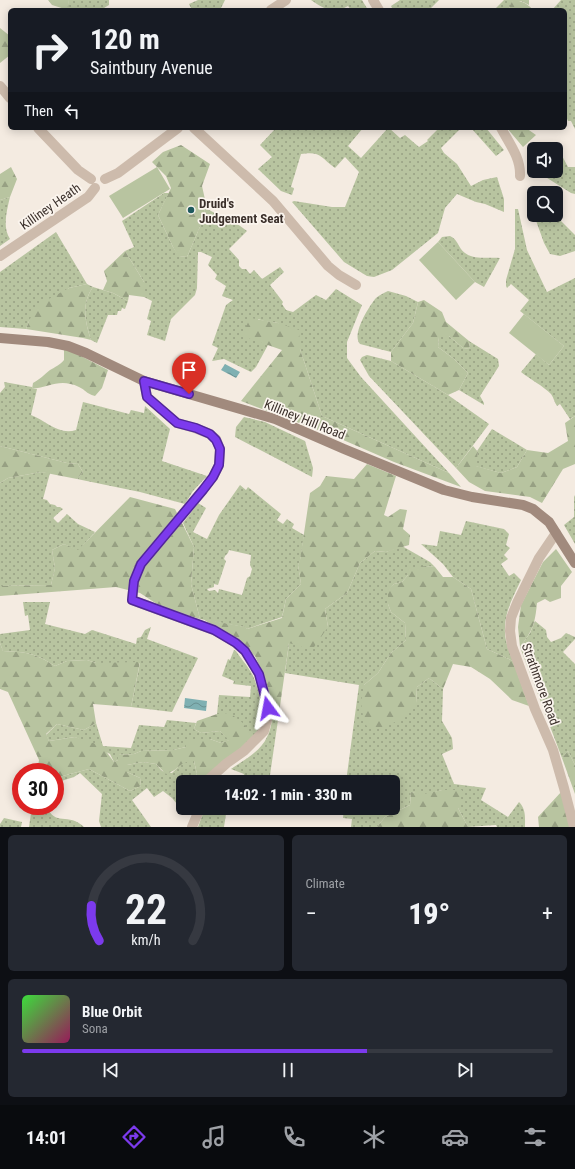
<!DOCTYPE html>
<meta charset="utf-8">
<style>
body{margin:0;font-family:"Roboto Condensed",sans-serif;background:#242831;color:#f1f3f6;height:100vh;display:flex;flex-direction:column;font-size:15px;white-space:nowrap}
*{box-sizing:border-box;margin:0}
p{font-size:13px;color:#9ea1a6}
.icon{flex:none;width:22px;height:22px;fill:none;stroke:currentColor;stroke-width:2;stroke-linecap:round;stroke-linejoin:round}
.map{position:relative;height:827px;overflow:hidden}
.sheet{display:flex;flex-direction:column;gap:8px;padding:8px;background:#0d0f14;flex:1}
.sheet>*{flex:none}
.banner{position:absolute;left:8px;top:8px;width:559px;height:122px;border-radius:6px;box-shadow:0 2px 10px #0003;background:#171b24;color:#f1f3f6;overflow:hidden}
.buttons{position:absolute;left:527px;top:142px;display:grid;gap:8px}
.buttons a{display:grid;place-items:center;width:36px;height:36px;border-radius:6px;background:#171b24;box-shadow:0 2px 10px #0003;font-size:20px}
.speed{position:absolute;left:12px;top:763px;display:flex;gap:8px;font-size:20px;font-weight:700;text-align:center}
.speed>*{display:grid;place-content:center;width:52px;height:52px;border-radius:50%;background:#171b24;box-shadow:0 2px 10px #0003;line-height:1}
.speed .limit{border:6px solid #d22;background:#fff;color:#111}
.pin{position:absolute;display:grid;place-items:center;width:34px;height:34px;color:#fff;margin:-41px -17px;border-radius:50% 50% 50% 0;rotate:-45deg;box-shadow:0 0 4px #0007}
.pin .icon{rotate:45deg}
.me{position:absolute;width:44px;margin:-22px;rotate:347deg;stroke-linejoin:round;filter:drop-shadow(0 0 3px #0008)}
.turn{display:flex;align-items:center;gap:14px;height:84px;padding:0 16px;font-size:18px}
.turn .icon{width:52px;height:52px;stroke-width:2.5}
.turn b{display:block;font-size:28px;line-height:34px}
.then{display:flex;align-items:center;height:38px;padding:0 16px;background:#0003;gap:8px;font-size:15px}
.big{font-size:30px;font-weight:800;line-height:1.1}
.sheet .tile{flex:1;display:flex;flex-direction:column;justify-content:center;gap:6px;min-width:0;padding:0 14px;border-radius:6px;background:#242831}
.sheet .dial{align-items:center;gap:0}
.dial svg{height:104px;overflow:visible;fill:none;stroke:#363941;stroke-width:7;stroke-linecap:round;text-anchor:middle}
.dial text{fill:#f1f3f6;stroke:none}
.song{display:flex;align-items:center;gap:12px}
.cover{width:48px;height:48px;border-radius:6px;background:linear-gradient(135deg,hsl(120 70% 55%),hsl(330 70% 35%))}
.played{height:4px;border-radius:2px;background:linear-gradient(90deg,#7c3aed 65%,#363941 65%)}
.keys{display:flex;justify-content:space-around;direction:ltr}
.heat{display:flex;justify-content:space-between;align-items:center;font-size:22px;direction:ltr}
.sheet .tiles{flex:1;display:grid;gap:8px;grid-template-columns:1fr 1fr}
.tile:last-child{grid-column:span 2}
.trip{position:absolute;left:176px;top:775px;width:224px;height:40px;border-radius:6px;background:#171b24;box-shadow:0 2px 10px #0003;font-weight:800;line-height:40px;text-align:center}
.menu{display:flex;height:64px;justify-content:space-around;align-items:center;background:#090b0e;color:#9ea1a6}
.menu .icon{width:28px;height:28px}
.menu .selected{color:#7c3aed}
.menu b{font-size:18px;color:#f1f3f6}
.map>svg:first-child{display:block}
.grass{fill:url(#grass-dots);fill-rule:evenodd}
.forest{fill:url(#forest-firs)}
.pitch{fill:#b8c4a0}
.water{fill:url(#water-waves)}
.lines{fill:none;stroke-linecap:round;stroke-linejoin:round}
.minor{stroke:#cdbbac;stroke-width:10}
.tertiary{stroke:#cdbbac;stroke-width:10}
.secondary{stroke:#a18a7d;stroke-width:10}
.route-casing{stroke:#51269a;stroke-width:10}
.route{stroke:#7c3aed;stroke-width:7}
.poi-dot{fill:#1f5a5e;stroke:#fbf5ee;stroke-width:1.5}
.labels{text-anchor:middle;stroke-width:3.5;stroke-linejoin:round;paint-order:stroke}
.poi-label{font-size:13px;font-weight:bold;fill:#3b302b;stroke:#fbf5ee;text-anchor:start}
.street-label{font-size:13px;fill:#3b302b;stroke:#fbf5ee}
</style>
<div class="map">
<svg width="575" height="827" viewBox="0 0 575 827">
<defs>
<pattern id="grass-dots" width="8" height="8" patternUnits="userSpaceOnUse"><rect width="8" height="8" fill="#b8c4a0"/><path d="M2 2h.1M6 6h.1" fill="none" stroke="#97a083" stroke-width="1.8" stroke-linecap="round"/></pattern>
<pattern id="forest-firs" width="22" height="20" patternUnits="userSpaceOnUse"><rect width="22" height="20" fill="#b8c4a0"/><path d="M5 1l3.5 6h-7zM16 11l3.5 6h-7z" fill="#97a083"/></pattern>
<pattern id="water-waves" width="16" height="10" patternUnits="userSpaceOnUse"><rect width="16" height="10" fill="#7fb0b2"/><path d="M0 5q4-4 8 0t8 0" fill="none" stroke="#699091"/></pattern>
</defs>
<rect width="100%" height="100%" fill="#f4ebe1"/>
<path class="grass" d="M69,0H109V5L104,8V10H67Z
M198,0H225L220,10H192L189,4Z
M311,0H362L368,10H351L348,6C335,14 323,9 311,0Z
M400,0H439L429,10H393L391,6Z
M504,0H529V5L521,1H513L509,7L511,10H494Z
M561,0H575V129L571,121H568L565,114V10H552Z
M276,128H363L348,146L361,158L388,128H389L400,138L405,135L419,147L428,141L427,140L439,128H461L441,148L444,153L457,164L471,186L483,180L497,177L504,199V212L485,204L476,202L457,194L445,208L438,233L392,270L374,277L367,276L344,262L292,202L294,201L332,207H345L359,172L345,157L335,168C320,157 321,151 301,154L291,187L294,188L292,195L281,191L258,169L272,157L260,145Z
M471,128H486L504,150L496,156Z
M559,150L568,167H575V194L571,193L536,171H556V151Z
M164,193H169L158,215L173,247L179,256L187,257L202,222L205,208L217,214L215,218L225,224L229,218L247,231L229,249L239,260V266L242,269H246L250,274L254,270L262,279L280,267L284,272L270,285L283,302L282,304L286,310L293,312L316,295L326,300L336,289L362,305L347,342V358L361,377L449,473L322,416L300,349L278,323L264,321L258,319L268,345L256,367L251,372L224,359L212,361L218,348L212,345L226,305L233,300L222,296L226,286L215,279L217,275L208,265L212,257L201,252H198L197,288L195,295L171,319L165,341L147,335L151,321L147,319L152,301L144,297V282L125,251L134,247L122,221Z
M10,197C7,210 2,227 10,239L0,246V200Z
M515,209H518L527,250L547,292L575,278V416L570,419L560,404L557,406C554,402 554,398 551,394C543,386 530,379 521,372L536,354L549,365L564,346L520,311L529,300L511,284L507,288L506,286V280L515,249Z
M534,215H555L575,235V251L560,256L550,254L544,243Z
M56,232L87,284L69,288L29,321L26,329L0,327V272Z
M450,236C458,239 458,248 465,253C474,260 489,257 500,258L484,287L475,282L438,242L442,237Z
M93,287L113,293L128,301L125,309L122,308L121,311H118L117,315H108L97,343L91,340C85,322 81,304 93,287Z
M388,291L406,296L418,302L413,323L391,352L360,344C351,335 369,306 376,298C379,295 384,293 388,291Z
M439,336H449L463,348L470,349L469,341L498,359L499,366L480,396L484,403V405L459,390L468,373L454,359L438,347Z
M367,355L391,361L448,395L489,424L456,468L369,376L360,360L362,357Z
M4,382L32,387V389H37L31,415C45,420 59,436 76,430L83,402L129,414L131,410L144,413L145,406L170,429L162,461L207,476L193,491L185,504L140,492L77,479L83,472L78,464L67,463L0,446V393L5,387Z
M244,417L265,422L305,441L313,468L312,477L235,437L236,427Z
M492,429L527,450L517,467L501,473L475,466L478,452L477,451Z
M41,472L50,473L43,499L47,500L50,504L55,505L57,507H60L63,509L53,518L58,523L67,514L78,524L95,532L78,551L64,544L52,550L55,568L51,585L0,586V483L8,478Z
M240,485L246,490L248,487L281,514L277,520L283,524L287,519L294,524L292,528L304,535L300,561L298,565L301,584L286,599L282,617L247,629L244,627L200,619L191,584L194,547L183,523L198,503L206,508L193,532L207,539L219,515ZM229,550L251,555L250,565L252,569L250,576L247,578L242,595L219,589L218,593L215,590L209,591L207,589L214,587V584L218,585L226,561L224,559L225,556L228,553Z
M575,495V544L564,525L574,517V497Z
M466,521L504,529L509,534L506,545L510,548L504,555L508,559L501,564L509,576L514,573L521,580C514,595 505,611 505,628C504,639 509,651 513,661L487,649L471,589L453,577L443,564L421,544L437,546L440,531L461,535Z
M402,546L430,562L435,567L426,566L408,575L402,582L394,584L389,590L388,604L391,612L405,623L406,640L391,653L378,673L364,685L416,703L417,687L429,678L443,689L442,721L452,738L453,749L442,754L454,784L486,788L481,800L508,817L519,802C526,809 525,817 525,827H497L496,825L468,827L458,808L442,790L424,795L411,792L410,805L385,817L377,827H351L352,819L343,818L344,808H393V782H346L359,685L285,673L289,643L328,627L325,609L347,593L360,563L375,551L386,552Z
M23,602H50L45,624L85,634L92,630L136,644L137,638L141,637L145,630L151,627L147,639L198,658L172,712L131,707L140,663H96L87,660L67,661L55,666C35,653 26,652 3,651L0,643V634L30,630L28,615L25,616Z
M535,621L546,630L547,637L551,642L561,638L566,633L575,637V639L563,652L575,664V765L568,751L562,758L520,647L530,633Z
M234,650L236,651C241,659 248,666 252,674C258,685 265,714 261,726C259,731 255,735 252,738L217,714L219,695L250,697L251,686L233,684L234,681L222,676L228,659L230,660Z
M273,708L279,713L269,782H251L242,780L244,774L231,769C244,760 261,751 267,737C272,728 272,718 273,708Z
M167,720L196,723L194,729L201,733L220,731L230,740L221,743L210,739H186V747L173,750L141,751L134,754L118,755V760L114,762L110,754L75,737L49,741L46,735L57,724L84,730L96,723L103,746L131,748L139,725L164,727Z
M184,761H194L197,774L191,782H183V803L182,810L172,798L163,791L154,797L147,788L132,800L151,827H101L99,821L102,794L80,773L74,777L55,783V778L89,769L130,791L141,786L140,778L127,772V765L143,762L156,764L162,771L172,773Z
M32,806H47C54,827 69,812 84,827H29Z
M205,808H234L233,815L226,814L224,827H198Z
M4,818L22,822L21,827H0V824Z"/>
<path class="forest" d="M48,0H69L68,10L52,5Z
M513,0C522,1 527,3 533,10H511L509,7Z
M0,28L10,36V55L0,63Z
M507,128H526L536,135L523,147Z
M181,145L210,164L202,186L206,204L202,222L187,257L178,256L173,247L158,215L171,188L166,176L152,162L163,152Z
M11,167L17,179L10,197L0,200V174Z
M125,251L144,282V297L129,295L128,301L113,293L103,290L107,281L104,271Z
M87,284L93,287C81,304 85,322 91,340L83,338L26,329L29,321L36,306L69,288Z
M424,300L442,312L446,322L469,341L470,349L463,348L449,336L439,337L438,347L454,359L468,373L459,390L448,395L391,361V352L413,323L418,302Z
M250,318L278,323L299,330L300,349L322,416L449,473L461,487L394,462L334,436L241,401L282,350L242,336Z
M64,349L75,353L108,370L102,388L95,396C85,393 86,390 79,387C60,378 50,387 32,389L33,383C40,379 44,375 50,370C55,367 60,365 64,360Z
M575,416V464L563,469L542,503L530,497L485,491L469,482L456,468L473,446L478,452L476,466L501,473L517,467L527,450L548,453L568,441L565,423Z
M0,446L67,463L78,464L83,472L77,479L41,472L8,478L0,483Z
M367,464L396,476L384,515L388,517L400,509L407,510L403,529L410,535L409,545L386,552L375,551L360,563L347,593L325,609L328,627L312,650L289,643L279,713L273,708L266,681L255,656L232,638L203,619L245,627L247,629L282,618L286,599L301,584L298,565L300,560L310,493L320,486L326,476L354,479Z
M130,497L175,509L194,547L191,584L200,619L163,608L140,593L116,587L0,596V586L51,585L55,568L52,550L64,544L78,550Z
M556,549L572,572L561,586V598L550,602L545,599L537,603C535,624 533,630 520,647L518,627L521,605L543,562Z
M426,566L435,567L443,577H453L471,589L487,649L513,661L529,706L512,700L490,679L471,667L453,664L443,689L429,678L417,687L416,703L399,720L385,727L369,728L364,723L361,702L364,685L378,673L391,653L406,640L405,623L391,612L388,604V590L394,584L402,582L408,575L407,569Z
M0,643L3,651C26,652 35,653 55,666L67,661L87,660L96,663L140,662L131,707L93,704L96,723L84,730L57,724L46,734L49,741L75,737L102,746L114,762L118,760V755L134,754L141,751L173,750L186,747L185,739H210L221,743L229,740L220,731L201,733L194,729L197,721L217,714L230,713L244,724L252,738L204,782H191L197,774L194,761C177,762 180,770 166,774L156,764L143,762L127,765V772L140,778L141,786L130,791L89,769L55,778V772H37L39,760L8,692L0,689Z
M568,751L575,765V794L562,758Z
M442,790H462L458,808L468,827H377L385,817L410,805L411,792L424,794Z
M562,791L570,827H539L538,817Z"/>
<path class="pitch" d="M157,167L170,189L123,218L109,196Z
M438,242L475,282L456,300L419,260Z
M524,314L564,346L549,365L509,333Z"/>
<path class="water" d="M225,364L240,372L236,378L221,370Z
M185,698L207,701L206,711L184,708Z"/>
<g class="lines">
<path class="minor" d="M373,0L379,10
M271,10L286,0
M0,86L10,98
M38,128L78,170L91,179
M194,128L273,201L328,266L339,275L356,285
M501,128C509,143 521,158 520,176
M105,179L118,173L178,128
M0,256L88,197L95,188
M144,381L147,397L177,423L195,428L210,434L216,439L220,449L219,465L213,477L203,490L141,564L134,581L132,600L214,630L236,643L245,651L259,674L268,708V716L264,731L244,751L227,763L209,779L208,782
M192,827L200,808"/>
<path class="tertiary" d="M556,533L539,558L517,603L511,618L510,631L512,646L535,709L553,750L564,788L574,827"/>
<path class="secondary" d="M0,338L48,342L68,346L86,353L144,381L275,419L344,449L444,490L472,497L523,505L533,509L549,522L575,563"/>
</g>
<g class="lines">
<g class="route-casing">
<path id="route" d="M189,394L144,381L147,397L177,423L196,428L210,434L216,440L220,449L219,465L213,477L203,490L141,564L134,581L132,600L214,630L236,643L245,651L259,674L268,708"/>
</g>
<use href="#route" class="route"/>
</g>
<circle class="poi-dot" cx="191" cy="210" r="4"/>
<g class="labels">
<g class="poi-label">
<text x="199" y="208">Druid's<tspan x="199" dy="15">Judgement Seat</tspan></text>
</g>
<g class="street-label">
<text transform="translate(50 206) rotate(-35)" y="5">Killiney Heath</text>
<text transform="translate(305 419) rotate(22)" y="5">Killiney Hill Road</text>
<text transform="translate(541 684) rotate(70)" y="5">Strathmore Road</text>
</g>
</g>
</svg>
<div class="buttons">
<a><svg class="icon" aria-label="sound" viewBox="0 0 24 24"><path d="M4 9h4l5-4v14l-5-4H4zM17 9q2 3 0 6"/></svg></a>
<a><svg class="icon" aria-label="search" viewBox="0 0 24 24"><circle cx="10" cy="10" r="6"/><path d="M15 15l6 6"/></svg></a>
</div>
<div class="speed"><div class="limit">30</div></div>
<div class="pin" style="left:189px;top:394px;background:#d93025"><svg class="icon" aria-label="arrive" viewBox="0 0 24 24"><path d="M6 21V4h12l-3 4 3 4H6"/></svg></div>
<svg class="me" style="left:268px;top:708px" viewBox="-20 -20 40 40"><path d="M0-17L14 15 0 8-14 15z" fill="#7c3aed" stroke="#fff" stroke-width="4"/></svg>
<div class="trip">14:02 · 1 min · 330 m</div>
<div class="banner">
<div class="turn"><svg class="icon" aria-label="right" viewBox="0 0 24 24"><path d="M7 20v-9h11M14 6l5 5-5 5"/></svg><div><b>120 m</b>Saintbury Avenue</div></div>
<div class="then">Then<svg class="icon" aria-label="left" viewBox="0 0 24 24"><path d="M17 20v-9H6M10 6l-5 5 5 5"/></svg></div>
</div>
</div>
<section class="sheet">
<div class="tiles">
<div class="tile dial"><svg viewBox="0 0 100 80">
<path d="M14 69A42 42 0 1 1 86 69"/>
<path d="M14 69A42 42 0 0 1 8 42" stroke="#7c3aed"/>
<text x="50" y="56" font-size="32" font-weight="700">22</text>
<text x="50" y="72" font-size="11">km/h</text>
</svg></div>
<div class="tile"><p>Climate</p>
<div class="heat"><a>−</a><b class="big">19°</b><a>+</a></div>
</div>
<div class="tile">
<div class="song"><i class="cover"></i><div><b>Blue Orbit</b><p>Sona</p></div></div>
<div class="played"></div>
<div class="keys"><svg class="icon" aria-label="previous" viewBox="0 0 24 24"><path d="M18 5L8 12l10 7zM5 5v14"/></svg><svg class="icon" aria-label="pause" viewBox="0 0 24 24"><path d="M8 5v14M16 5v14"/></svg><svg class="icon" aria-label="next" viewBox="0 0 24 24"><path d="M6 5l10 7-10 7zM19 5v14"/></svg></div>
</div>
</div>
</section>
<nav class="menu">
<b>14:01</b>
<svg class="icon selected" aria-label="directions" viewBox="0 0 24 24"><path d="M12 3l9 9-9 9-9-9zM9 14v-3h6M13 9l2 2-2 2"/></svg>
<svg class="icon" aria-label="music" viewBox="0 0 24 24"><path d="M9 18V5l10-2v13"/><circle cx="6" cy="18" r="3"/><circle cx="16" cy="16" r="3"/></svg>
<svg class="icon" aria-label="phone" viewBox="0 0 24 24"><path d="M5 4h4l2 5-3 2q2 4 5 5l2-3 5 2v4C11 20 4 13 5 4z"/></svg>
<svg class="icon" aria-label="climate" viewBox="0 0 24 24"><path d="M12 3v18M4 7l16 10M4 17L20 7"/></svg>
<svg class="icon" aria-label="car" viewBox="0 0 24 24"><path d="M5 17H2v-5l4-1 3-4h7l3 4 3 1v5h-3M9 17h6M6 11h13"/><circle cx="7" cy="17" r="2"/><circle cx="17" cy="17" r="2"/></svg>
<svg class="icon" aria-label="filters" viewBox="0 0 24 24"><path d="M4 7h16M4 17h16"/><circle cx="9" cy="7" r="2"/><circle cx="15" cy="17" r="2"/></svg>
</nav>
